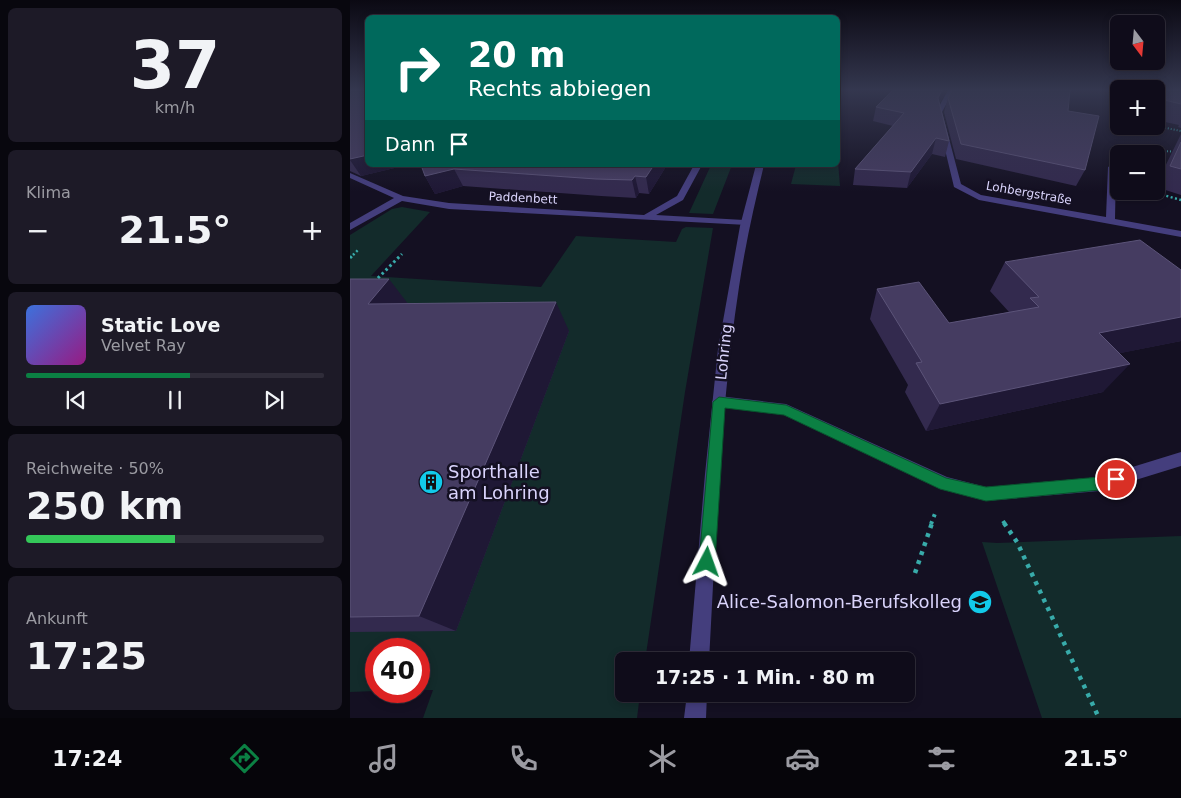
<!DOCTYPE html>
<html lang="de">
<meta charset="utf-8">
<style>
body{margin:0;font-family:"DejaVu Sans",sans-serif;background:#1d1a27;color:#f1f3f6;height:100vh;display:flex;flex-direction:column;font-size:19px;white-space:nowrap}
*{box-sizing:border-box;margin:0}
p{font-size:16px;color:#9b9ba2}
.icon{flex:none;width:28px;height:28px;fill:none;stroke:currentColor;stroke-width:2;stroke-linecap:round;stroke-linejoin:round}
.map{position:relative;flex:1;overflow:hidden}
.details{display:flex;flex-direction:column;gap:8px;padding:8px;background:#08070e;width:350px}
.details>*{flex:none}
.hud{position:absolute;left:15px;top:15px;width:475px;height:152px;border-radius:8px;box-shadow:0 2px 8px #0003,0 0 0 1px #2f2c39;background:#00695c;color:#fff;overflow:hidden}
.needle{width:32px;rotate:164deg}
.tools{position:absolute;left:760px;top:15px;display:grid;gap:10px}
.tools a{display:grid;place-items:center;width:55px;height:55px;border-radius:8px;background:#0f0c1a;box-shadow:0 2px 8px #0003,0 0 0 1px #2f2c39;font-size:25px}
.speed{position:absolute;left:15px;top:638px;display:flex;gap:10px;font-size:25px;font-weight:700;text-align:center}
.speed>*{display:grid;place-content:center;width:65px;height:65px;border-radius:50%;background:#0f0c1a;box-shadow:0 2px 8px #0003,0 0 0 1px #2f2c39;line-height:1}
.speed .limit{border:8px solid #d22;background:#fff;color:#111}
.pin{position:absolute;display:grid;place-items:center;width:42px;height:42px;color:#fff;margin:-21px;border:2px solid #fff;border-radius:50%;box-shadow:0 1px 5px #0007}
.me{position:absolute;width:55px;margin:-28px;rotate:4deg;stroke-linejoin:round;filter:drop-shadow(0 0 4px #0008)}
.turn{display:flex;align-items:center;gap:18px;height:105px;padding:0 20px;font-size:22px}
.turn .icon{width:65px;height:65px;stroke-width:2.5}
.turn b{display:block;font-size:35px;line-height:42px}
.then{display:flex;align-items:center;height:48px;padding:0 20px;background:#0003;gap:10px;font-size:19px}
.big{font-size:38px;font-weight:600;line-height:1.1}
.details .tile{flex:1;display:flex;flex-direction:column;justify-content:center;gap:8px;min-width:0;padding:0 18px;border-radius:8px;background:#1d1a27}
.details .dial{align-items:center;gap:0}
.dial b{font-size:65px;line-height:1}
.song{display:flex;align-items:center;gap:15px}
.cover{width:60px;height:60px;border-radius:8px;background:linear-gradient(135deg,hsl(220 70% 55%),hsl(310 70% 35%))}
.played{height:5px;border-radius:2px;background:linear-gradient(90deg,#0b8043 55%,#2f2c39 55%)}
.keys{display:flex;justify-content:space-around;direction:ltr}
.heat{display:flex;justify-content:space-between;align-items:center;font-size:28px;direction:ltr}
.charge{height:8px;border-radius:4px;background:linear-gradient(90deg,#34c759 50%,#2f2c39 0)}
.trip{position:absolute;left:265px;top:652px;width:300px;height:50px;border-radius:8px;background:#0f0c1a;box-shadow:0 2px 8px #0003,0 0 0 1px #2f2c39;font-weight:600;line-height:50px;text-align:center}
.menu{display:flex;height:80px;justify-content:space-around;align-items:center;background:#06050a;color:#9b9ba2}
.menu .icon{width:35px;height:35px}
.menu .current{color:#0b8043}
.menu b{font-size:22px;color:#f1f3f6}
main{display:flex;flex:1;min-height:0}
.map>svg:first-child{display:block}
.green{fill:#132b2b}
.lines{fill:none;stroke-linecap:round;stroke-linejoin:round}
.path-far4{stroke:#38abaa;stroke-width:2;stroke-dasharray:1 2;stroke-linecap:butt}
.path-far3{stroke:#38abaa;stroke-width:2.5;stroke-dasharray:2 2.5;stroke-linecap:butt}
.path-far2{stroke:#38abaa;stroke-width:3;stroke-dasharray:2.5 3;stroke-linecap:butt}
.path-far1{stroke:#38abaa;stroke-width:4;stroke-dasharray:3 4.5;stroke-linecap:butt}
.path{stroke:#38abaa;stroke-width:4.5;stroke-dasharray:4 5.5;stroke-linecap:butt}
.service{fill:#443e7d;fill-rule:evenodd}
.minor{fill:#443e7d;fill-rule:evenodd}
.tertiary{fill:#443e7d;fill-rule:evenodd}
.wall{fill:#332a4e}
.shaded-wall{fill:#1f1835}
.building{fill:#453c61;stroke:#5c5479}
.route{fill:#0b8043;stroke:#07532c}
.labels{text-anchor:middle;stroke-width:5;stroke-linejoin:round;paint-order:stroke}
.far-street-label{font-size:12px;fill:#dad4fc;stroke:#141022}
.street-label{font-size:15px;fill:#dad4fc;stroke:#141022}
.near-poi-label{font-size:18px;fill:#dad4fc;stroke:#141022;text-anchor:start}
</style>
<main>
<section class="details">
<div class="tile dial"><b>37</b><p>km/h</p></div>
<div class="tile"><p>Klima</p>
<div class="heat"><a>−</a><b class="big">21.5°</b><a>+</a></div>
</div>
<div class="tile">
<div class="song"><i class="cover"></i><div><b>Static Love</b><p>Velvet Ray</p></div></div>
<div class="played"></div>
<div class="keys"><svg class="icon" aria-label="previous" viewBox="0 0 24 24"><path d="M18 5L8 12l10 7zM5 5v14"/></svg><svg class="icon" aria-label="pause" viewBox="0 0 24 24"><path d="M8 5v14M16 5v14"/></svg><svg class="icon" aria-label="next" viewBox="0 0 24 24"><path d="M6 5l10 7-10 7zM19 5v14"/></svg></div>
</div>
<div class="tile"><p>Reichweite · 50%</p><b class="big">250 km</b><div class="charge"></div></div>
<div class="tile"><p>Ankunft</p><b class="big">17:25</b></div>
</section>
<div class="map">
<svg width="831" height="718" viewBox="0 0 831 718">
<rect width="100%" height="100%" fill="#141022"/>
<path class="green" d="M488,162L490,186L441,184L446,165H488Z
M361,165H382L363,214L339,213Z
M52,207L80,212L21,276L191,287L226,236L326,242L332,229L336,227L363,228L335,392L295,661H274V694H290L287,718H73L83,690H69V649H26V691L0,692V235L42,209Z
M831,536V718H692L632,542L647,543Z"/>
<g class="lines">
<path class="path-far4" d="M806,126L831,131
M814,151L831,152"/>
<path class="path-far3" d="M799,191L831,200
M3,255L8,250"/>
<path class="path-far2" d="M0,258L4,254
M24,282L52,254"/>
<path class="path-far1" d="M653,521L655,524
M581,524L586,511"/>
<path class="path" d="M654,523L667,542L749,718
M565,573L582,523"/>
<path class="service" d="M369,396L436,404L597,477L636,487L750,477L831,452V466L750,491L636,501L590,489L434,415L364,406L362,402L364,398Z"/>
<path class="minor" d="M598,90H604L592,112L611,184L631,195L756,217L758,167L769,161V166L766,168L765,219L831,231V237L629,200L604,187L586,112Z
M788,147L795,149L789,154H780Z
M344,165H352L333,200L306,215L394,220L399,223L397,225L99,209L52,201L0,230V223L44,198L0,178V173L53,196L99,203L294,215L327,196Z"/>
<path class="tertiary" d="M406,165H414C404,206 395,246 389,287C370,411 366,536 359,661H339L355,474L368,349L390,226Z
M337,694H357L356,718H334Z"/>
</g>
<path class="wall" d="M0,90L18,165H57L11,176L0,171Z
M543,90H597L589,104L599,141L595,157L582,154L557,188L503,185L505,169L543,126L523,121L526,107Z
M806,90H831V128L828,127L829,125L806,120Z
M598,98L718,111L735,170L726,186L606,159L594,112Z
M831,134V195L806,187V185Z
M71,165H317L299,194L289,193L286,198L251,196L113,186L85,194L75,176Z
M655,262L831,270V341L770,353L753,392L576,431L555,392L558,385L520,319L527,289L599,323L659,312L640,291Z
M0,279L58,303L219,331L106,631L0,632Z"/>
<path class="shaded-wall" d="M592,90H597L584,112L588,98Z
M586,138L582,154L557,188L561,172Z
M18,155V165H57L11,176L0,160V159Z
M304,165H317L299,194L296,177Z
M104,169L113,186L85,194L75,176Z
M285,176L289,193L286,198L282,180Z
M39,279L62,309L18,304Z
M206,302L219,331L106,631L69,616Z
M831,317V341L726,362L749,333Z
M780,364L753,392L576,431L590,404Z"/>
<path class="building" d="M0,90H18V155L0,159Z
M543,90H592L588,98L599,141L586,138L561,172L505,169L554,113L526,107Z
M602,90H720L718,111L749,116L735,170L611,144L598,98Z
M806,90H831V104L806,98Z
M831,142V169L820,166Z
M71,165H304L296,177L285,176L282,180L246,179L104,169L75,176Z
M790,240L831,270V317L749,333L780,364L590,404L566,363L572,362L527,289L569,282L599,323L689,307L680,298L689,297L655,262Z
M0,279H39L18,304L206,302L69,616L0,617Z"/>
<linearGradient id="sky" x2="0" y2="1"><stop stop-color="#0b0913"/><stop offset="0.47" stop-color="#34374f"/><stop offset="1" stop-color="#34374f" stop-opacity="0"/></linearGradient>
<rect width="831" height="191" fill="url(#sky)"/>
<path class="route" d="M369,397L436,405L596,478L636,487L750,477L766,472L771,474L773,479L771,483L750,490L636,501L590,489L434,415L375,408L365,562L362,567L357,570L351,567L349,562L363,402Z"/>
<defs>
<g id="building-disc" transform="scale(1.25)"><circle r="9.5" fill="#12cae9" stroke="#141022"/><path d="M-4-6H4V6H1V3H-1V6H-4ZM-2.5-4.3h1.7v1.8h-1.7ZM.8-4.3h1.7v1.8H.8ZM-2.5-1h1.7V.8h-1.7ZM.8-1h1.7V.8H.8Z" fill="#111"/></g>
<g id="school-disc" transform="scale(1.25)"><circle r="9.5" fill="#12cae9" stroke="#141022"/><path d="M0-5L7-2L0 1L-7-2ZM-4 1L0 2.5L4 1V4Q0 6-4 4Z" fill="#111"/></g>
</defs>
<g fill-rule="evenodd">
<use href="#building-disc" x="81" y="482"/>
<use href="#school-disc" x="630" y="602"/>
</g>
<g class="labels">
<g class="far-street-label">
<text transform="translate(679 193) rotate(10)" y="4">Lohbergstraße</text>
<text transform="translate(173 198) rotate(3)" y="4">Paddenbett</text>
</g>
<g class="street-label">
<text transform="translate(374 352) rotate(-84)" y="5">Lohring</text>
</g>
<g class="near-poi-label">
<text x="98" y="478">Sporthalle<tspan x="98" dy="21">am Lohring</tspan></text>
<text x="612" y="608" text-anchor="end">Alice-Salomon-Berufskolleg</text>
</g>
</g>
</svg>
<div class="tools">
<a><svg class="needle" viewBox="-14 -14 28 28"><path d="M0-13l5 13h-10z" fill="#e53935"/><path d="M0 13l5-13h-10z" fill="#9b9ba2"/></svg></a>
<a>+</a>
<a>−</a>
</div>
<div class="speed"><div class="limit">40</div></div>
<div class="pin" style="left:766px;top:479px;background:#d93025"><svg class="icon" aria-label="arrive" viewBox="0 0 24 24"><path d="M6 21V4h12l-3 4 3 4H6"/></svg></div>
<svg class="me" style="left:357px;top:562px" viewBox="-20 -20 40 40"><path d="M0-17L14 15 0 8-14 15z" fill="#0b8043" stroke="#fff" stroke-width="4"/></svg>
<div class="trip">17:25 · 1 Min. · 80 m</div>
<div class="hud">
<div class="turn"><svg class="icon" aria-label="right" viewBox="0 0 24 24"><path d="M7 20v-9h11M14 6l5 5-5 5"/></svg><div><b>20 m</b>Rechts abbiegen</div></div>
<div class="then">Dann<svg class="icon" aria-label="arrive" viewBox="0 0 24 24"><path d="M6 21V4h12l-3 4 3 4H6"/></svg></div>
</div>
</div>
</main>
<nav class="menu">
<b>17:24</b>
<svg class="icon current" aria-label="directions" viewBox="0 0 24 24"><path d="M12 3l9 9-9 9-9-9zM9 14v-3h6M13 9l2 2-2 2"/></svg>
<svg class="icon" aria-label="music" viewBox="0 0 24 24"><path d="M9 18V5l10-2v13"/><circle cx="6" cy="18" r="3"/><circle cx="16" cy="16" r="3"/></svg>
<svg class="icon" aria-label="phone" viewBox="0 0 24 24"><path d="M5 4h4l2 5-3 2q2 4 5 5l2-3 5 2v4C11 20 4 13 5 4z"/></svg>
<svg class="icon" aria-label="climate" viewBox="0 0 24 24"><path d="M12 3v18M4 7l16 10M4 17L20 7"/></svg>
<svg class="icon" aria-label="car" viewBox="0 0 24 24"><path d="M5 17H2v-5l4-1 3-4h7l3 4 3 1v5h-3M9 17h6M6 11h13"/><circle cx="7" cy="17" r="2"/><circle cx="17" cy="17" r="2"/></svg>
<svg class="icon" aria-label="filters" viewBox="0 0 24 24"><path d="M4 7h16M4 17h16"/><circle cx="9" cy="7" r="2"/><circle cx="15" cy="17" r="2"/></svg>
<b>21.5°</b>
</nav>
